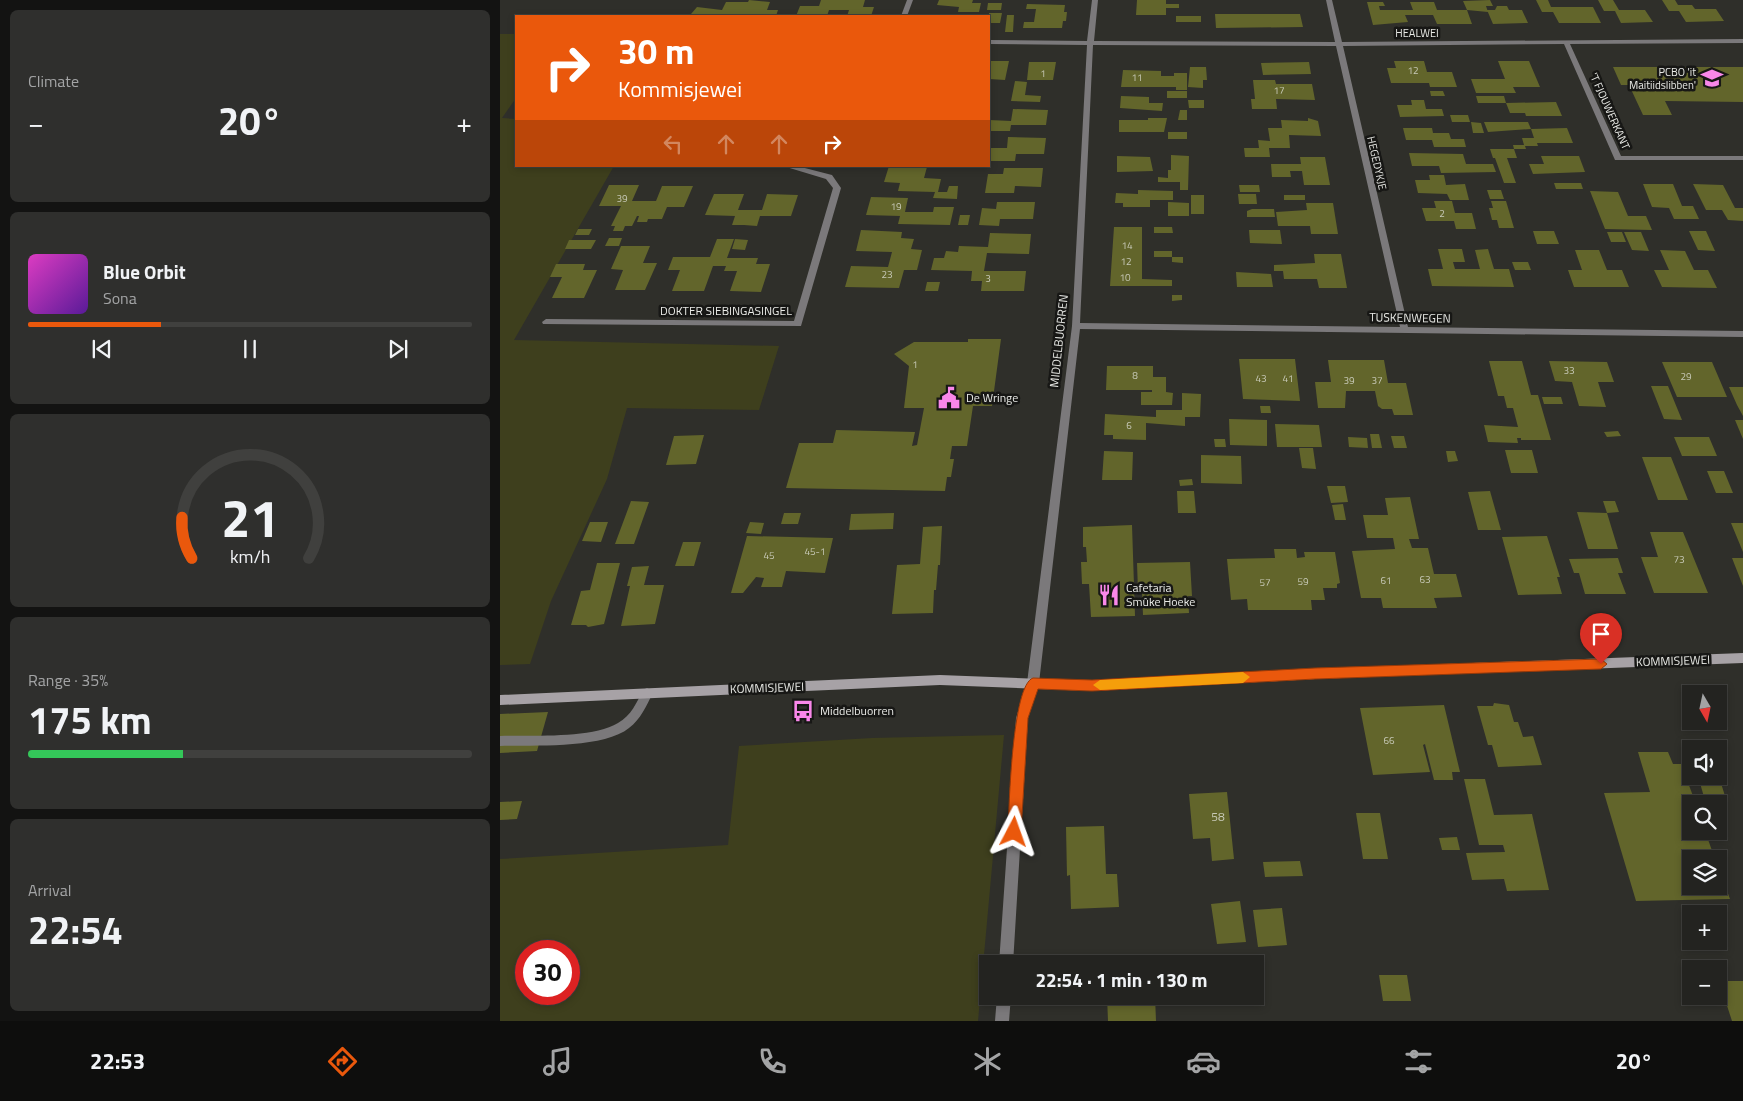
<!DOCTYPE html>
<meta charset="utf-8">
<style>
body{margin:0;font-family:"Titillium Web",sans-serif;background:#2f2f2d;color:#f1f3f6;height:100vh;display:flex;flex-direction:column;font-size:19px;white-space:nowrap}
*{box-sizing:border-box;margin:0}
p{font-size:16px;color:#a3a4a5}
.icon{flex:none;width:28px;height:28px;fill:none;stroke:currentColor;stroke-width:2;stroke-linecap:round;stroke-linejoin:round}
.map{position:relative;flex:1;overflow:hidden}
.side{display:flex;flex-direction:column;gap:10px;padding:10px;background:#131312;width:500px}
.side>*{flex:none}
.banner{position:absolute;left:15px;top:15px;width:475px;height:152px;border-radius:0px;box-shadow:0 2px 8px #0003,0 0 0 1px #40403e;background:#ea580c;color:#fff;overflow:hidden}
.needle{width:32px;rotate:171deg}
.tools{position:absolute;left:1182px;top:685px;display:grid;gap:10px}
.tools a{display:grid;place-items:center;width:45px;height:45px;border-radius:0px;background:#232320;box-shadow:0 2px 8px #0003,0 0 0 1px #40403e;font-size:25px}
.speed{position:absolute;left:15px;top:940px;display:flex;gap:10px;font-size:25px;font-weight:700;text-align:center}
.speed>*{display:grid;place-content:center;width:65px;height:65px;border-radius:50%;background:#232320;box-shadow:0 2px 8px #0003,0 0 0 1px #40403e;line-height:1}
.speed .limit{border:8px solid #d22;background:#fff;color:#111}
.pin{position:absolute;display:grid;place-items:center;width:42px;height:42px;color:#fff;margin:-51px -21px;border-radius:50% 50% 50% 0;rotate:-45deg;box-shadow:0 0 5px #0007}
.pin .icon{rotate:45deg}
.me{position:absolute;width:55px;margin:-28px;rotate:4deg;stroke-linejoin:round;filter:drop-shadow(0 0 4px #0008)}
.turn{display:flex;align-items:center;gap:18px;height:105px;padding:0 20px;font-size:22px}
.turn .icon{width:65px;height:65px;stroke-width:2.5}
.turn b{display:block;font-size:35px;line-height:42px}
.lanes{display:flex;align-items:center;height:48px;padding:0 20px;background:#0003;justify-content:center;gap:25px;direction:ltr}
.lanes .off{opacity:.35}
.big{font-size:38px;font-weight:700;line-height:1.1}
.side .widget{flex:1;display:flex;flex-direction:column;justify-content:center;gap:8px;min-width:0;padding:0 18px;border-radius:8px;background:#2f2f2d}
.side .dial{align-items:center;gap:0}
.dial svg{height:130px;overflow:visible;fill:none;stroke:#40403e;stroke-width:7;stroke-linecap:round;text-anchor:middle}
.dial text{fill:#f1f3f6;stroke:none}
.song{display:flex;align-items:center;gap:15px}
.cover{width:60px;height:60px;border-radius:8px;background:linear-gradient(135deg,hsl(310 70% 55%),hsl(270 70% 35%))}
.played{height:5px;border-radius:2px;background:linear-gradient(90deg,#ea580c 30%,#40403e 30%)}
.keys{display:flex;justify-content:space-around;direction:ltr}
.heat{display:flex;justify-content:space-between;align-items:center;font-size:28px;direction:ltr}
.charge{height:8px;border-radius:4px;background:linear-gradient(90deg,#34c759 35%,#40403e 0)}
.trip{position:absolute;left:479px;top:955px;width:285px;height:50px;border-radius:0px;background:#232320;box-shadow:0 2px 8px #0003,0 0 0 1px #40403e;font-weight:700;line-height:50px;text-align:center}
.tab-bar{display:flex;height:80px;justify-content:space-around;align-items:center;background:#0e0e0d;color:#a3a4a5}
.tab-bar .icon{width:35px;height:35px}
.tab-bar .current{color:#ea580c}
.tab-bar b{font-size:22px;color:#f1f3f6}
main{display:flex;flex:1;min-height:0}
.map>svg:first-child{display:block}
.green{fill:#3e3f1d;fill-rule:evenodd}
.building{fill:#62652b}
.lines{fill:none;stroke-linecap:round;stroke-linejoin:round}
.lane{fill:#7b797b;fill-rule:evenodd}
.street{fill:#7b797b;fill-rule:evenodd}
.secondary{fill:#a7a2a6;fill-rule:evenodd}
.route{fill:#ea580c;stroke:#983908}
.slow{fill:#f59e0b}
.labels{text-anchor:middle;stroke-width:5;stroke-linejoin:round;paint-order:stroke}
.number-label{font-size:10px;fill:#c7c9b7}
.far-street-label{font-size:11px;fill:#e9eae6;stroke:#171715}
.far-poi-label{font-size:11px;fill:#e9eae6;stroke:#171715;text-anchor:end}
.street-label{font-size:12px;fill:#e9eae6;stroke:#171715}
.poi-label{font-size:12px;fill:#e9eae6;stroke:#171715;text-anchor:start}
.near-number-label{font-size:12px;fill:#c7c9b7}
</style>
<main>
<section class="side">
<div class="widget"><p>Climate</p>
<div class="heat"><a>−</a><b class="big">20°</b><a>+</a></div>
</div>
<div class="widget">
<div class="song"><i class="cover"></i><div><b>Blue Orbit</b><p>Sona</p></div></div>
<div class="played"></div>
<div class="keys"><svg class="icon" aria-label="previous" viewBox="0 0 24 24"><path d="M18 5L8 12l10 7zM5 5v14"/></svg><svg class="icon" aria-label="pause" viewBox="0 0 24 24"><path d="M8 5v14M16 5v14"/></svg><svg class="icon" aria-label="next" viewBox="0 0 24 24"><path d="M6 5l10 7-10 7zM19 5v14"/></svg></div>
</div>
<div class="widget dial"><svg viewBox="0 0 100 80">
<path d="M14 69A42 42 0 1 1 86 69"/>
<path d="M14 69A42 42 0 0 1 8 44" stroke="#ea580c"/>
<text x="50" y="56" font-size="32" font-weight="700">21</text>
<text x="50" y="72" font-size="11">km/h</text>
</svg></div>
<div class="widget"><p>Range · 35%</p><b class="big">175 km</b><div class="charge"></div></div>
<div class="widget"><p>Arrival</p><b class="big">22:54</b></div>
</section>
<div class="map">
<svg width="1243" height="1021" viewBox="0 0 1243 1021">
<rect width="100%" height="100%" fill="#2f2f2a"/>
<path class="green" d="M0,34H16V98L2,118L16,119V166H114L14,340L279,346L259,410L127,408L107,479L51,601L30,664L0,665Z
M504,735L478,1021H0V859L228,845L239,746L372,738ZM69,951V994H26V951Z"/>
<path class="building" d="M249,0L270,2L267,10H278L276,16L243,14L200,16L201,15L191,14L197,7L222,10L226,2H248Z
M321,0H365L363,7H374L371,16H347L349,10H329L327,16H296L300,6H319Z
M439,0H473L472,3H481L479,12H458L459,7L437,5Z
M637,0H666V4H679V8H666V15H636Z
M990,0L993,6H986L988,12L967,10L963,1Z
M1036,0H1048L1051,7H1093L1101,23H1059L1053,12H1042Z
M1098,0H1113L1119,10H1145L1153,22L1121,23L1115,11H1104Z
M1162,0H1175L1178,5H1192L1195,9H1216L1224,21L1186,22L1179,11H1169Z
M867,2H883L885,6H879L880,10H913L910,2H934L937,10H967L972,24H937L933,15H905L908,22L873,25Z
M488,3H502L501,10H487Z
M527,4L565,5L564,12H567L566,21H563L562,28H523L524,22H534L536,9H526Z
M997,6H1007L1009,10H1022L1028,23L993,24L987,10H995Z
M489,13H502L500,23H489Z
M715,14H800L803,27L716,28Z
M507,15H514L513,32H505Z
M676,16H701V22H676Z
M489,61H509L505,80L489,79Z
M894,61H924L927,72H952L957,87H930L929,83H891L887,68H896Z
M998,61H1029L1040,87H1013L1016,93H976L971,79H1005Z
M529,62H556L553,80H527Z
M809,62L811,74L763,75L761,63Z
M690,67H706L707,80H703V88L688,87Z
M1113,67H1243V102L1165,101L1172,115H1143L1129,85H1121Z
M623,70L661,71V76H674V73H687V90H676V87H621Z
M753,80H775L776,84H812L815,100L776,99L777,109H752L751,99H755Z
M515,81L527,82L525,95L541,96L540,102L511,101Z
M667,91H687V98H667Z
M930,91H943L945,96H931Z
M621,96L649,97V103H663L662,111L620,108Z
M976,96H1004L1006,103L1056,102L1062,116H1026L1025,113H1010L1006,103H978Z
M688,100H704V108H689Z
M911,100H924L926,109H942L944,116L900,117L897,105H912Z
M513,109L548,110L546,125H511L510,131H489V120L511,121Z
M680,110H687V120H678Z
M950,115H968L970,122H952Z
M648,118H667L664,132H619V120H648Z
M808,118L818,121L821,136L789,135L790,148H769L770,157H745L744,148H759L758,140L770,141L768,128H782L781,120L808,121Z
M971,122L981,123L984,133H973Z
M984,122H1028L1031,129L1067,128L1073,143H1037L1038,146H1025L1026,149H1014L1017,158H1007L1016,183H1004L995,158H993L990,149H1014L1013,145H1024L1022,138H1034L1031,129L988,132Z
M903,128H932L933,133H949L951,139H964L966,147H934L932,140H906Z
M668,132H687V139H668Z
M508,137L546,138L544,154H516L515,161H489V148H507Z
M909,153L963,154L966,164H993L996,172L941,173L939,166H912Z
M671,155L689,156L688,190H680V182H658V177L668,178V170H671Z
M617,156L650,157L653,171L617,172Z
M1041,156H1079L1085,172L1033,174L1029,164H1044Z
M800,157H825L830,185H804L802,171H790L791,177H772L771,164H801Z
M389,166L427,167L424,178L441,179L438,192H447L449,186H458L457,199L433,198L435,192L398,191L400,183L384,182Z
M504,168H543L541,187L515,186L514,193H485L488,174H503Z
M929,175H944L946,185L965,184L969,200H950L947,194L918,193L915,180H930Z
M1054,183H1081L1083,189H1056Z
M1143,184H1173L1182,206H1193L1199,219H1174L1169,208L1152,207Z
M1193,184L1223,185L1235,208H1243V221L1228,220L1222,210H1206Z
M109,185H139L132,201H156L162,186H193L184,207H167L162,219H148L147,222H137L139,216H137L132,226H125L123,231H113L115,226H111L121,206H99Z
M739,185H759L760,192H740Z
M638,190L673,191V200H650V207H623V203H615L616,193L638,194Z
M987,190H1001L1004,199H990Z
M1090,191L1118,192L1128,216H1146L1152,230L1105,229Z
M214,194H244L238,210H262L267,194L298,195L291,216H260L257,226L244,225H232L235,216L205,215Z
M738,194H756L757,204H739Z
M691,195H704V214H691Z
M784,195H805V200H784Z
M371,197L408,198L405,212H433L434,207H454L450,225L398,224L400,216L366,215Z
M934,201H952L955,213H972L976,229H956L954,221H926L922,208H936Z
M991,201H1006L1014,228H999L997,220H992L989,208H993Z
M497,202H535L533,219H500L499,226L479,225L482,208L496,209Z
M668,202L689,203V216H668Z
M806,203H833L838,234H811L810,226H778L776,212L807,210Z
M752,209H774L775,217H747V211Z
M460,215H470L468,225H458Z
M614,227H642V279L672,280V286H610Z
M654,227H672L673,233H654Z
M78,229H92L89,235H75Z
M361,230L402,232L401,238L414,239L411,249L422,250L417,270H404L399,288L345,287L351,266L388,267L392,252L356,251Z
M749,230H780L782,244L750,243Z
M1033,231H1054L1059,244H1037Z
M1189,231H1206L1215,251L1198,250Z
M1107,232H1122L1126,242H1111Z
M1124,232H1141L1149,251L1132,250Z
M490,233L531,234L529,254L487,253L484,271H526L524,291H481L482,281H471L472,271L431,270L434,258H444L446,251L458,252L459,246L488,247Z
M109,238H122L119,246H105Z
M217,239H234L227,258H258L256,264H270L261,292L230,291L237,271H224L226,266H213L204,291H172L180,270H168L173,257H210Z
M235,239L248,240L245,250L232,249Z
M69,240H96L91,249H65Z
M121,246H150L143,263H157L145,290H115L123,270L111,269Z
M938,249H962L965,262H953L955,269H980L975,250L988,249L994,269H1009L1014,287L932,286L928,269H943Z
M1075,250H1099L1107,270H1122L1129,287H1074L1068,270H1082Z
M1160,250L1185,251L1194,270H1208L1217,288L1162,287L1154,270H1169Z
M654,251H672V257H654Z
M814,254H841L847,288H819L817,279H784L783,271H774V265L815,263Z
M672,257H683V263L672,262Z
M1012,262H1028L1031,270H1015Z
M56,264H85L83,270H97L84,298H52L62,277H50Z
M736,272L771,274L773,287H737Z
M427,282H440L438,291H425Z
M672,295H682V300L672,301Z
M468,339H501L492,406H473L467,446H452L450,459H454L451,477H447L445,491L286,488L299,443H333L336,430L415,432L412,446L417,445L424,408H404L409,366L394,354L414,342H468Z
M739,359H795L800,401L743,399Z
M828,360H884L888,383H906L913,415H894L892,409H882L878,406L875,391H846L845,408H818L815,382H831Z
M989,361H1022L1031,395H1038L1051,440H1021V438H1017L1018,443L988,442L984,425L1018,427L1013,408H1007L1004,396H998Z
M1049,361L1107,362L1114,382H1098L1106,407L1079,406L1072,382L1055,381Z
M1162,362H1212L1227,397H1177Z
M607,366H653V377H666V392L673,393L672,405H641V392H652V390H606Z
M1151,386H1168L1182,420L1164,419Z
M1229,387H1243V416L1237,405Z
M682,393L701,394L700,417H685V426L646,423V440L613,439V435H604L605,414L656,417V410H682Z
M1042,397H1061L1063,404H1044Z
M760,406H770L771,413H761Z
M729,419L767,420V446L730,445Z
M1235,420H1243V439Z
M775,424L819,425L822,447H777Z
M1118,431L1121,436L1107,437L1104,432Z
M870,434H879L882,448H872Z
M204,435L196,464L166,465L174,436Z
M891,436H904L907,448H894Z
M848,437L867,438L868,448L849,447Z
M1174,437H1209L1217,456H1182Z
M714,439H725L726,447H715Z
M799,448H813L816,469L802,468Z
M1005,450H1032L1038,473H1011Z
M604,451L633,452L632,480H602Z
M946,451H955L958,461L948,462Z
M701,455L741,456L742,484L701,483Z
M1142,457H1171L1188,500H1158Z
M1207,471H1224L1233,493H1216Z
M692,479L693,485L680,486L679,480Z
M827,486H845L848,502L831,503Z
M677,491H694L696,513H678Z
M990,491L1001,530H978L968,492Z
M910,497L919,539H909L912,548H928L934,574H956L962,597L934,598L937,608H883L881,598H861L852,551L895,549L893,538H867L863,515H888L885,498Z
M131,501L149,502L134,544H115Z
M1103,501H1115L1119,512L1107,513L1118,549H1088L1077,512L1107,513Z
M843,504L846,520H835L832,505Z
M284,513H301L298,524H281Z
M394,513L393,529L349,530L351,514Z
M90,522H108L101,542L82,541Z
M250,522L264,523L261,534L246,533Z
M1231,523H1243V552Z
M632,525L635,616L591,617L589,584H582L581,562H587L586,547H583V527Z
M442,526L440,565H438L436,590H434L433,613L392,614L397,565L420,564L423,527Z
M1150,532H1183L1208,593H1154L1141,557H1158Z
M247,536L333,538L325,573L286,571L282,587H261L264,578L256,577L243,593H231Z
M1047,536L1060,577H1057L1062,594L1018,595L1002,537Z
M183,542H201L194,566H175Z
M774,549H796L797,558L805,557L804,552H835L840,583L837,584V588H823L825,600H811L812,610H748L747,599L731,600L727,559L775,558Z
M1118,558L1123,573H1118L1126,594H1085L1079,573H1074L1069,559Z
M1232,558H1243V586Z
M690,562L692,596H688L689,613L643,615L642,591H638L637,563Z
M97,563H120L104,624L88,627L86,625H71L81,591L90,590Z
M149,566L144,585H164L155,624L121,626L130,586H127L132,567Z
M994,703L1009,705L1014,722H1018L1023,737L1033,736L1042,765L998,767L992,745H988L977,706H993Z
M944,705L960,772H952L953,780H934L925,744L923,745L930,772L873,775L860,708Z
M48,712L37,751L0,753V714Z
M1138,752H1168L1173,764H1181L1196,804H1191V831H1205L1215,859H1191V886H1219V869L1230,899L1136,901L1104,793L1150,792Z
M964,779H985L994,815L1032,814L1049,890L1007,891L1004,879L972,880L966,853L1005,852L1003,845H979Z
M1200,783H1221L1228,806L1206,804Z
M727,792L734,859L712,861L710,838L693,839L689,794Z
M22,801L17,819L0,820V802Z
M856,813H880L888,859H863Z
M604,826L606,874H617L619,907L571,909L570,875L567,876L566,827Z
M957,837L960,850H942L939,838Z
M800,861L803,876L765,877L763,862Z
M740,901L746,942L717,944L711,904Z
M782,908L787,945L758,947L753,910Z
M879,975H907L911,1001H883Z
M1219,981H1243V1021H1232Z
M607,996H655L656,1021H608Z"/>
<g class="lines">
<path class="lane" d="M147,688L151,690L153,693C146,706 141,719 129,728C103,749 33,745 0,746V736C32,735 91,739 118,723C131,716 137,702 143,690Z"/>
<path class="street" d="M407,0H413L407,16H401Z
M592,0H598L594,41L835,42L826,0H832L842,42L1243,39V43L1070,44L1121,156H1243V160H1115L1064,44L843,46L908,327L1243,331V337L580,329L539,683L528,718L513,964H499L516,718L527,683L572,326L587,45L489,44V40L587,41ZM593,45L836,46L900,327L580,323Z
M283,166H297L332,175L341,188L301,326L43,324L42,322L46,319L294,321L333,188L326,179Z
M497,996H511L509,1021H495Z"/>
<path class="secondary" d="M1243,653V663L815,679L592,691L440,685L0,705V695L440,675L592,681L815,669Z"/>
</g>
<path class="route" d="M1101,659L1107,664L1101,669L815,679L592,691L538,689L528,718L521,832L519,836L514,838L510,836L508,832C509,807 512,685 533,678L592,680L815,668Z"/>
<path class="slow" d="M743,672L750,677L743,683L600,690L593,685L600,680Z"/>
<defs>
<g id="school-bare" transform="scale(1.725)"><path d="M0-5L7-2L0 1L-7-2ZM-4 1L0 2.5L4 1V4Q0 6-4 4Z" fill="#f987e9" stroke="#171715" stroke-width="2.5" paint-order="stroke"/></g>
<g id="civic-bare" transform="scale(1.725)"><path d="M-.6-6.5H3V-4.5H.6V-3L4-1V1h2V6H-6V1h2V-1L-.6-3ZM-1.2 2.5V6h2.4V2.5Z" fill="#f987e9" stroke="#171715" stroke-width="2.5" paint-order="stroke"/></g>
<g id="restaurant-bare" transform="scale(1.725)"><path d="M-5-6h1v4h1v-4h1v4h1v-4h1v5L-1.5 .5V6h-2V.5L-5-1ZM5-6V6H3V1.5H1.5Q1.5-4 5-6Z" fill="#f987e9" stroke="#171715" stroke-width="2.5" paint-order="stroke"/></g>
<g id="bus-bare" transform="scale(1.725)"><path d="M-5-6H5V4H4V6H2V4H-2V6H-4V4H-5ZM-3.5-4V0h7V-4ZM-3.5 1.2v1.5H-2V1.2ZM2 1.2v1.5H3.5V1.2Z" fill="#f987e9" stroke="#171715" stroke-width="2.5" paint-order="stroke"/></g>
</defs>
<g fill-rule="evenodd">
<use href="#school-bare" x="1212" y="78"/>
<use href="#civic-bare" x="449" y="398"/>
<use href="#restaurant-bare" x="609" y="595"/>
<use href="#bus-bare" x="303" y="711"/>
</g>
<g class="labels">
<g class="number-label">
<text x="913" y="74">12</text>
<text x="543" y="77">1</text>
<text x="637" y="81">11</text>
<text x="779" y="94">17</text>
<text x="122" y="202">39</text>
<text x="396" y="210">19</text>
<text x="942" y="217">2</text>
<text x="627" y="249">14</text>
<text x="626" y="265">12</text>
<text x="387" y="278">23</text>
<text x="625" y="281">10</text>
<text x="488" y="282">3</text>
<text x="415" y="368">1</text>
<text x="1069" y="374">33</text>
<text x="635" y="379">8</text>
<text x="1186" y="380">29</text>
<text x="761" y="382">43</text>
<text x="788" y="382">41</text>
<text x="849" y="384">39</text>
<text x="877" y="384">37</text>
<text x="629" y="429">6</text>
<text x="315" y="555">45-1</text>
<text x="269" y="559">45</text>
<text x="1179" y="563">73</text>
<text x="925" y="583">63</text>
<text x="886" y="584">61</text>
<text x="803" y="585">59</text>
<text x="765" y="586">57</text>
<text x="889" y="744">66</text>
</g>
<g class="far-street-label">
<text x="917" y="37">HEALWEI</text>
<text transform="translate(1110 111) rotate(66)" y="4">'T FJOUWERKANT</text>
<text transform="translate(877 163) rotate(77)" y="4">HEGEDYKJE</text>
</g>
<g class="far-poi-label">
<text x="1196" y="76">PCBO 'it<tspan x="1196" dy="13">Maitiidslibben'</tspan></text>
</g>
<g class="street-label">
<text x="226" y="315">DOKTER SIEBINGASINGEL</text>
<text transform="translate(910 318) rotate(1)" y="4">TUSKENWEGEN</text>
<text transform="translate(559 341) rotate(-84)" y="4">MIDDELBUORREN</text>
<text transform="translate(1173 661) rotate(-2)" y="4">KOMMISJEWEI</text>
<text transform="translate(267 688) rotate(-2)" y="4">KOMMISJEWEI</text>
</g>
<g class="poi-label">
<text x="466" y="402">De Wringe</text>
<text x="626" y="592">Cafetaria<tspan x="626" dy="14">Smûke Hoeke</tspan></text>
<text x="320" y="715">Middelbuorren</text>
</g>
<g class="near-number-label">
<text x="718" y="821">58</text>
</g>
</g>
</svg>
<div class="tools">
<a><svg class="needle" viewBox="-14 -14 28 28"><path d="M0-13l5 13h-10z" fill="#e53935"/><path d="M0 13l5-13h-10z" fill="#a3a4a5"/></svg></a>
<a><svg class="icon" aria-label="sound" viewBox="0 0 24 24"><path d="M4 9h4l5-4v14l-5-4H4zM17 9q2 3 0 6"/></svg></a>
<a><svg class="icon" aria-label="search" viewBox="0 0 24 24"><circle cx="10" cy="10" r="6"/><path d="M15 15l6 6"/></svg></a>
<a><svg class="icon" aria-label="layers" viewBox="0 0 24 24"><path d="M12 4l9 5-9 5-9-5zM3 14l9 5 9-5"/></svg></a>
<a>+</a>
<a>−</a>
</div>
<div class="speed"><div class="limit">30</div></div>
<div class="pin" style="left:1101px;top:664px;background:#d93025"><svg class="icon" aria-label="arrive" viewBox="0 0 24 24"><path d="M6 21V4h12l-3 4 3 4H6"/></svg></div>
<svg class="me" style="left:514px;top:832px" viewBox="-20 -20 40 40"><path d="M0-17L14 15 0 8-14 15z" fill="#ea580c" stroke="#fff" stroke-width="4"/></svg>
<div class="trip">22:54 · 1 min · 130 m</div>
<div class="banner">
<div class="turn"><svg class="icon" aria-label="right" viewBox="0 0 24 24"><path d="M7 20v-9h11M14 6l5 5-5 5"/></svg><div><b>30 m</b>Kommisjewei</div></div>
<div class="lanes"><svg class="icon off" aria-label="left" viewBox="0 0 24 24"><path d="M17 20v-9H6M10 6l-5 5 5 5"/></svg><svg class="icon off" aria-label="ahead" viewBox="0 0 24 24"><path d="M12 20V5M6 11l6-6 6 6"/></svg><svg class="icon off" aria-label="ahead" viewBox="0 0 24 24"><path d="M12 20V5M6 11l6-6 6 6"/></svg><svg class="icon" aria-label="right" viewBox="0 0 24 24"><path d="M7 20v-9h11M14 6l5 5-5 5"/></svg></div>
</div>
</div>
</main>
<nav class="tab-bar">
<b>22:53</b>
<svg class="icon current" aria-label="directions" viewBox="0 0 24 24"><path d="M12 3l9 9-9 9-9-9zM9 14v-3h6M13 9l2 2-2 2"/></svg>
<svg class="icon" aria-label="music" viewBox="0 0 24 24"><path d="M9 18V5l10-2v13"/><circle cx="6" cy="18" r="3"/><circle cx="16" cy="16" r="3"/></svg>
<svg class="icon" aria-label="phone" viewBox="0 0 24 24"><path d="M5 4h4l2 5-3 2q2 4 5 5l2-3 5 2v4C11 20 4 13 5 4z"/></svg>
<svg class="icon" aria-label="climate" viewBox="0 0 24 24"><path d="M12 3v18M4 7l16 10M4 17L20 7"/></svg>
<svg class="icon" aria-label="car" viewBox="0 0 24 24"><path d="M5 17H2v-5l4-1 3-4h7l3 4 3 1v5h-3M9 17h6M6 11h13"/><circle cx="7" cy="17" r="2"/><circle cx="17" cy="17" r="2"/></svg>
<svg class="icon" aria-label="filters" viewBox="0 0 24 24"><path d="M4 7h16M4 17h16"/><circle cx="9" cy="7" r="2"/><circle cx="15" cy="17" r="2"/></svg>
<b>20°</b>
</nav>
